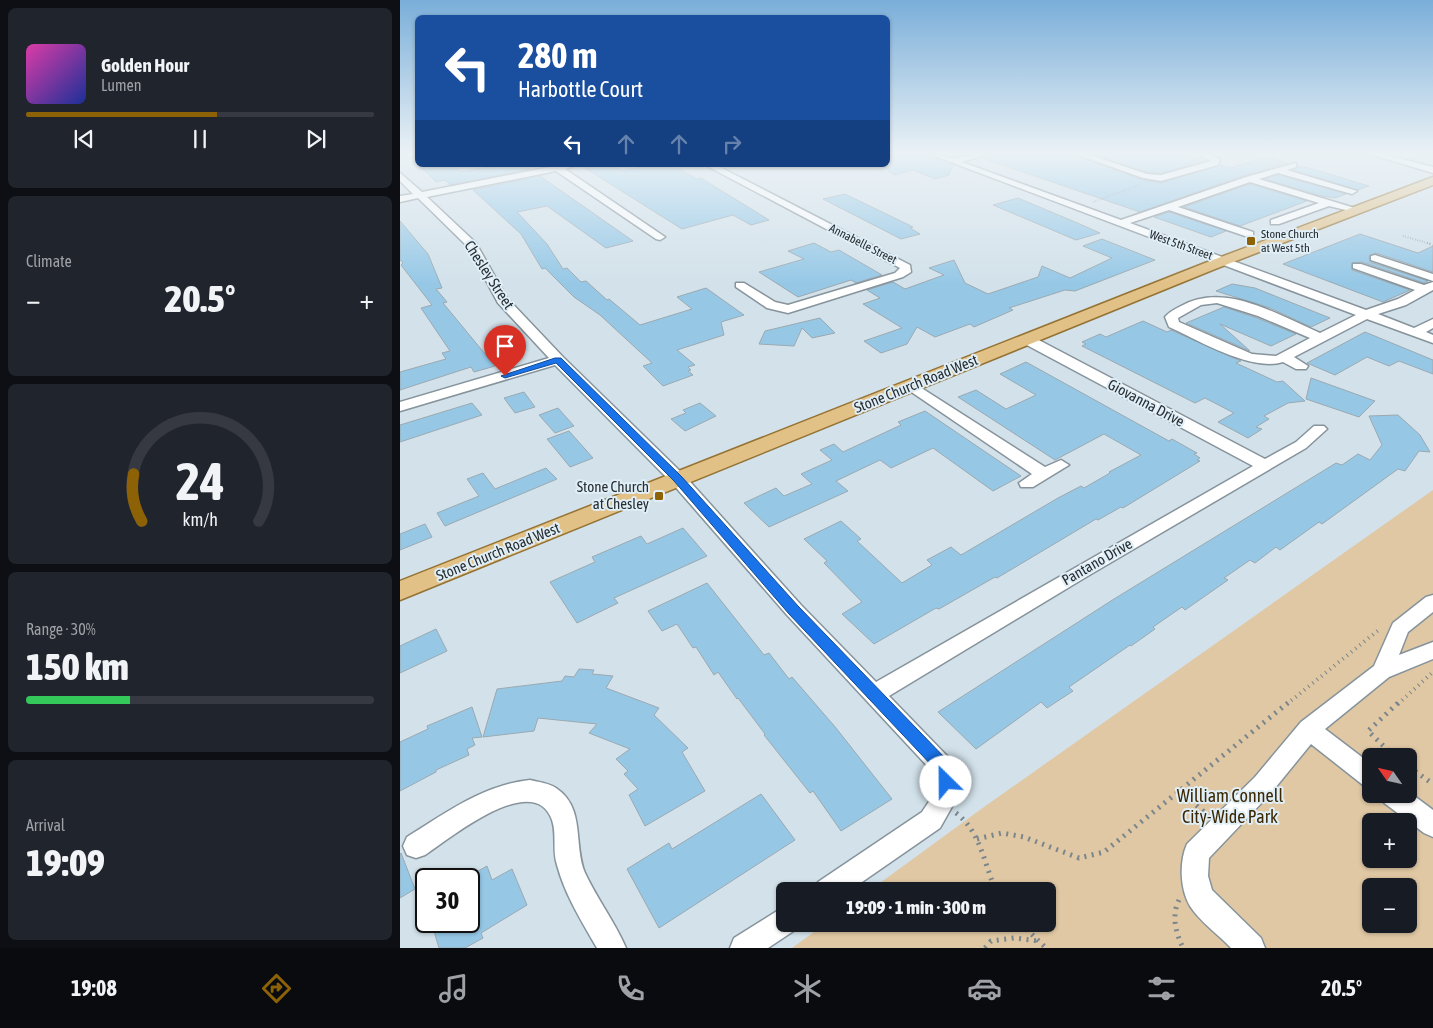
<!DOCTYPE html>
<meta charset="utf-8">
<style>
body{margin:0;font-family:"Asap Condensed",sans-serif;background:#20242c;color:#f1f3f6;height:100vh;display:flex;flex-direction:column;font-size:19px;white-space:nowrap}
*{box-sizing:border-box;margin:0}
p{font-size:16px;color:#9ea1a6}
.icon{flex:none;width:28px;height:28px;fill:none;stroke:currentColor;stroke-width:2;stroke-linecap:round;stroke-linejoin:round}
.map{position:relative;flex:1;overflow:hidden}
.drawer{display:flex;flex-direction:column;gap:8px;padding:8px;background:#0d0f14;width:400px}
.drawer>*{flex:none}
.top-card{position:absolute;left:15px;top:15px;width:475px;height:152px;border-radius:8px;box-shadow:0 1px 4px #0004;background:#1a4fa0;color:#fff;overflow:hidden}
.needle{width:32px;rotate:304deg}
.controls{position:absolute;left:962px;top:748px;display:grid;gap:10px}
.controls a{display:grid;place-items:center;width:55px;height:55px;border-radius:8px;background:#171b24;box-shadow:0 1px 4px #0004;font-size:25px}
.speed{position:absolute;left:15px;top:868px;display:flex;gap:10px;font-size:25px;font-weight:700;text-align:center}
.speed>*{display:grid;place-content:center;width:65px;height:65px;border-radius:50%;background:#171b24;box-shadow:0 1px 4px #0004;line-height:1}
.speed .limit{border:2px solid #111;border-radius:8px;background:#fff;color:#111}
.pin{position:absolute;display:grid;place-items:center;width:42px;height:42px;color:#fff;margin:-51px -21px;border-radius:50% 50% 50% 0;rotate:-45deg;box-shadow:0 0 5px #0007}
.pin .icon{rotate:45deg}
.me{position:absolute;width:55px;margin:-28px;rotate:337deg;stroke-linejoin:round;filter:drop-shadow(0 0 4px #0008)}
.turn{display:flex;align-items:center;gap:18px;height:105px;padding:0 20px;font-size:22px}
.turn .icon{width:65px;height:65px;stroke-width:2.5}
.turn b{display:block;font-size:35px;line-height:42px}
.lanes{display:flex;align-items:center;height:48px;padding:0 20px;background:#0003;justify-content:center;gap:25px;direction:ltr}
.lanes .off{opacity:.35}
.big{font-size:38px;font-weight:800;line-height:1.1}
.drawer .widget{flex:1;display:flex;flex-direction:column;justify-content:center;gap:8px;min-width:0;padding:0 18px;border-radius:8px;background:#20242c}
.drawer .dial{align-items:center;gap:0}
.dial svg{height:130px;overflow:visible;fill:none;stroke:#363941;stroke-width:7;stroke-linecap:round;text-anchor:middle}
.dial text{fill:#f1f3f6;stroke:none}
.song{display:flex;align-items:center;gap:15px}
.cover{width:60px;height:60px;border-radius:8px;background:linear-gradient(135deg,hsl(320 70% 55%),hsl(230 70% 35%))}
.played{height:5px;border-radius:2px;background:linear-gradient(90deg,#8d6206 55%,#363941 55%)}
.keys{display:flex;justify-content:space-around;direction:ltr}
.heat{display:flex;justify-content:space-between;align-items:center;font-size:28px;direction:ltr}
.charge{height:8px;border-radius:4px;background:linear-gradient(90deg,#34c759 30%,#363941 0)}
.trip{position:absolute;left:376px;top:882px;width:280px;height:50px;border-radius:8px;background:#171b24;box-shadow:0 1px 4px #0004;font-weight:800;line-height:50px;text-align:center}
.tabs{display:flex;height:80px;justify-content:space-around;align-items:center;background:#090b0e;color:#9ea1a6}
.tabs .icon{width:35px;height:35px}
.tabs .selected{color:#8d6206}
.tabs b{font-size:22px;color:#f1f3f6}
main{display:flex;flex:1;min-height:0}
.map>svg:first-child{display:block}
.green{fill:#e0c8a4;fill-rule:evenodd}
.building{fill:#96c8e6;stroke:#9ba9b1}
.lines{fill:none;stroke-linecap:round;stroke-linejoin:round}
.minor-casing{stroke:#86939b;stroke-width:3}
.major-casing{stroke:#947233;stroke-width:3}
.path-far3{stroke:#7b868c;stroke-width:2;stroke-dasharray:0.5 2;stroke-linecap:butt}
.path-far2{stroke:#7b868c;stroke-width:2.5;stroke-dasharray:0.5 2.5;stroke-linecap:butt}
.path-far1{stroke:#7b868c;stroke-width:4;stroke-dasharray:1 4.5;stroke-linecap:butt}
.path{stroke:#7b868c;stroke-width:5;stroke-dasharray:2 5.5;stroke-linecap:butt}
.minor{fill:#fff;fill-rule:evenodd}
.major{fill:#e2c186;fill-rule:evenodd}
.route{fill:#1a73e8;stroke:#114b97}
.poi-dot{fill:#8d6206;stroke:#dfeef7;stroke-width:2}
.labels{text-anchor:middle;stroke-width:4;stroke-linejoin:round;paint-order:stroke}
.far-poi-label{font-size:12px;fill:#272d30;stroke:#dfeef7;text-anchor:start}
.far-street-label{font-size:12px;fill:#272d30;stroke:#dfeef7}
.street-label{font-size:15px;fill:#272d30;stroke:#dfeef7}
.poi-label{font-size:15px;fill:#272d30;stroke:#dfeef7;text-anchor:end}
.near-park-label{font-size:18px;fill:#3b2702;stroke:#dfeef7}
</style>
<main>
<section class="drawer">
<div class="widget">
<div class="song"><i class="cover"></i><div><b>Golden Hour</b><p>Lumen</p></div></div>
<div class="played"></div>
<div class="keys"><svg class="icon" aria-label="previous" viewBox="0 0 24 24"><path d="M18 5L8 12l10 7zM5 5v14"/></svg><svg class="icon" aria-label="pause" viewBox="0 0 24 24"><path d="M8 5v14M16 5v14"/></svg><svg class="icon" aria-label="next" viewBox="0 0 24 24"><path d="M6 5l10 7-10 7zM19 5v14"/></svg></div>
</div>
<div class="widget"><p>Climate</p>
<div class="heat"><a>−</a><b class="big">20.5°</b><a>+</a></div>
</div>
<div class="widget dial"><svg viewBox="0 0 100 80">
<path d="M14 69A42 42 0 1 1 86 69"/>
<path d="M14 69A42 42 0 0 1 9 40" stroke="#8d6206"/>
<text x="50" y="56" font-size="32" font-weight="700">24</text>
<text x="50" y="72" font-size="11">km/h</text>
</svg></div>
<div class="widget"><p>Range · 30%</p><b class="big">150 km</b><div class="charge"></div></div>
<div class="widget"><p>Arrival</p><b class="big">19:09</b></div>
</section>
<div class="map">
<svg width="1033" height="948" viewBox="0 0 1033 948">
<rect width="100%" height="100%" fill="#d2e1ea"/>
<path class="green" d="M1033,490V948H392L425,924H648V891H469L584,807ZM971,756H1009V794H971ZM971,821H1009V859H971ZM971,886H1009V924H971Z"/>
<path class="building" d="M488,152H522L553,165L549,175L535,179L513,170L495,175L488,171Z
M598,152H668L742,180L761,183L820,165L831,168L867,157L888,163L845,175L740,212L582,158Z
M686,152H774L805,161L761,173L747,172Z
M19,165H53L61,172L99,165H125L130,169L50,185L45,180L36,182Z
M202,165H210L222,171L249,165H272L297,179L301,178L369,220L351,225L333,215L282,229L185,168Z
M898,166L909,168L969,186L958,190L893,170Z
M878,175L946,194L935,198L922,196L865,179Z
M140,176L233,241L206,248L147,206L117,212L147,244L163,269L167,268L181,282L186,281L207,300L209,299L240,325L292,309L277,297L306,288L344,315L321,322L324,335L277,350L295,365L288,367L291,370L288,371L293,375L263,386L243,366L252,363L200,315L174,297L145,268L142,269L121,234L73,190Z
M850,184L907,201L840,226L784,207Z
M445,194L513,227L510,228L520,234L501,239L423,199Z
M618,198L675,222L700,233L676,240L593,205Z
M769,212L826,231L811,237L754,217Z
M0,221L28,254L42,288L36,289L47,302L43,303L95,366L74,372L71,367L0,390V372L46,359L42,353L50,351L21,308L32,305L1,265L3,263L0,260Z
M960,234L1018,253L1033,246V272L976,253L969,256L970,262L1028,281L1024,283L962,262L952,263V270L1010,290L983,302L883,264Z
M702,239L755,260L675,291L665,290L609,308L613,310L574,327L570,324L535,337L517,327L507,344L481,353L464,341L502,328L463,304L480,298L467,290L493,282L505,289L544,275L529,268L554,260L565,283L588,294L638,277L642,266L670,278L712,258L683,246Z
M414,243L431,252L439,250L482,275L456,283L451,280L398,297L359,272L404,259L388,251Z
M832,284L855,288L930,318L911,327L870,308L816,291Z
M824,307L857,318L896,334L871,346L820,324L850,351L786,323Z
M420,318L435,333L412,338L402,328L394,346L359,344L365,331Z
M743,321L767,332L771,330L841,361L836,363L877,382L883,381L905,401L888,403L864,416L869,419L856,427L862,429L848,438L818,422L834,413L805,398L795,403L682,346L686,344L682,342L700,334L706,337Z
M965,332L1033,360V374L999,361L989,366L967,357L935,375L907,363Z
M626,362L769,441L772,439L797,453L794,454L800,458L797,460L800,461L723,508L721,507L698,520L696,519L597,578L595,577L539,609L536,608L474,644L442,614L462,602L424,563L427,561L404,539L441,521L461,539L457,541L502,583L532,565L527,560L551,547L561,555L658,498L681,486L684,488L710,473L709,472L741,455L704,434L655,460L558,397L576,390L606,409L636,395L600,374Z
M911,378L975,401L959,417L906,399Z
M124,392L135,407L115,413L104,398Z
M72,403L82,415L0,442V425Z
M300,403L316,416L285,431L271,419L286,413L283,410Z
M158,408L174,426L155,433L139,415Z
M525,411L621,476L593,491L533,448L491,468L480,460L436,481L448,491L369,527L344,503L376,488L384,496L412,484L401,474L432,460L420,450L434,444L443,452L501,425L498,422Z
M998,415L1020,435L1030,452L1019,451L1005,471L998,469L922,524L919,522L880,550L876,547L855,563L850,560L824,578L828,580L785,610L782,607L753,627L755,629L731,646L730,645L669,687L673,691L647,708L641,702L576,749L538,712L714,599L936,463L942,465L958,454L970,460L982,445L969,416Z
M169,431L193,458L170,467L147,439Z
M146,468L157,479L45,526L37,513L79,496L67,479L83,473L95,489Z
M25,524L32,537L0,550V534Z
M283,528L307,556L214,598L218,603L177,623L150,582L195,562L192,557L241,536L247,544Z
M307,583L364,655L369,653L389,679L392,677L436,728L492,799L441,831L413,791L410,793L364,735L365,734L338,698L337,699L318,672L314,675L296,647L293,648L277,624L262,631L248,611Z
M36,629L47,651L0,673V646Z
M179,669L194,670L192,674L213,676L206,688L259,708L254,715L288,748L282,752L305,791L245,826L229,795L238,789L224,774L228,771L216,759L230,749L189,733L197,724L138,718L134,731L83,737L97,689L162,681L165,676L174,677Z
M72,707L82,737L72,738L75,745L67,749L69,755L36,770V772L0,791V742L28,729L27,726Z
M361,794L395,840L259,928L227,869L269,843L272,849Z
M1,853L15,889L0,898V854Z
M87,866L92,880L112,869L127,905L81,933L83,938L65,948H39L31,921H69V876Z"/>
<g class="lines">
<g class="minor-casing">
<path id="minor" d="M524,152C535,151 545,159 555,158C569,157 582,152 596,152L562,162L721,220L846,177L896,163V167L887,170L957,191L952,194L878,173L859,179L958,209V213L929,206L879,224H871V220L919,203L850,182L778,207L853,232V236H845L769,210L730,223L966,310L998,299L1015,290L953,268V264H961L1024,285L1033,282V290L1006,305L978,314L1014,328L1033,319V328L1026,332L1033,335V343L967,319L894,357L908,366L906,369H896L883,362C851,372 798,340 769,327L765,317C769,312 775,309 781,306C825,281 878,315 920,333L956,315ZM817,303L858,316L910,338L876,356L852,354L779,322L778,318L801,305Z
M670,152H681L747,174L761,175L811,161L794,152H805L820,159L818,165L761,181L743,178Z
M963,152H975L1033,167V173Z
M150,165H177L165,169L265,237L260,240L256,239L156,171L27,197L76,243L107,298L163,357L284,475L401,605L476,682L853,466L623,343L622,340L623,337H633L865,459L896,442L914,426H924L927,429L906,448L686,577L489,696L550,759L554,766L558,796L540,828L449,891H414L418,882L522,812L534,794L531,770L387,615L272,483L155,365L0,411V402L149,358L98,303L68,247L18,198L0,202V196L13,194L0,181V173L22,192L150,167Z
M305,165H316L510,265L511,272L503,277L388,313L367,308L336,287V283H344L375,302L388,305L495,273L500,268Z
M975,255L1033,274V281L971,260V256Z
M512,382L645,467L661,460L669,465L633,487H621L619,483L632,474L507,389L505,386Z
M1033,595V612L1008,632L999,655L1033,642V659L989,677L925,729L971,764V788L963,785L911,744L871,793L809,858L808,876L812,890L861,938L865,948H831C819,935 799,921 790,906C780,889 779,862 787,844L855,777L901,722L974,666L993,623L1026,597Z
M130,780C138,782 149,783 156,788C186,808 173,845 185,873C197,899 215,922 226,948H197C182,922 165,895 157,865C152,851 157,834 152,820C134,769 49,839 25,855L16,858L7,855L3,846L7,837C46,813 83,785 130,780Z
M1009,792L1033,810V837L1024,833L983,802L980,794Z
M385,906V924H397L395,930L368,948H330L334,938Z"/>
</g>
<g class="major-casing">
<path id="major" d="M1033,177V185L815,269L0,600V581L805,263Z"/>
</g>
<path class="path-far3" d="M693,202L739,185
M1003,236L1031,244"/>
<path class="path-far2" d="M1027,243L1033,245"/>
<path class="path-far1" d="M887,704L981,628
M998,704L1033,672"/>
<path class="path" d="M994,756L968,731L999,702
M1009,767L1033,784
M779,791L808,815
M556,813C581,832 584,864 596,891
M577,839L602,833L624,837L679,858L704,852L889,702
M779,900C771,916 776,933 783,948
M621,924L646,948
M585,948L591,941L614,938L639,941"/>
<use href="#minor" class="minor"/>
<use href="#major" class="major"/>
</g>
<linearGradient id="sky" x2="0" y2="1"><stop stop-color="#7aaed9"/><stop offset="0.54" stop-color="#ebf2f6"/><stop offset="1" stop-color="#ebf2f6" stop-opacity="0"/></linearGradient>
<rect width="1033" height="284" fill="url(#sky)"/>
<path class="route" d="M155,358H161L282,477L399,607L548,761L554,782L552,787L546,789L540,787L535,769L389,614L274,481L156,363L105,378L101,376Z"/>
<g class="poi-dot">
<rect x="846" y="236" width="10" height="10" rx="2.5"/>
<rect x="254" y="491" width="10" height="10" rx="2.5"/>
</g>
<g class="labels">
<g class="far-poi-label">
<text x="861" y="238">Stone Church<tspan x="861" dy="14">at West 5th</tspan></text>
</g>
<g class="far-street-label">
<text transform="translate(463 244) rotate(27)" y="4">Annabelle Street</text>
<text transform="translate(781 245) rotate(20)" y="4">West 5th Street</text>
</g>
<g class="street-label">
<text transform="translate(89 275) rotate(57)" y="5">Chesley Street</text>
<text transform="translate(516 384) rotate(-22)" y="5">Stone Church Road West</text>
<text transform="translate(746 403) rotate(28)" y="5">Giovanna Drive</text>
<text transform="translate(98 552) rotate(-22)" y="5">Stone Church Road West</text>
<text transform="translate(697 562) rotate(-30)" y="5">Pantano Drive</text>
</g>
<g class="poi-label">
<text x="249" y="492">Stone Church<tspan x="249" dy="17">at Chesley</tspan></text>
</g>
<g class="near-park-label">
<text x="830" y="802">William Connell<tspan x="830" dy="21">City-Wide Park</tspan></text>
</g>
</g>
</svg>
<div class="controls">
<a><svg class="needle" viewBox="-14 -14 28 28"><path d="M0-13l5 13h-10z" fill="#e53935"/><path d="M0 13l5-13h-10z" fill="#9ea1a6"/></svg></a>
<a>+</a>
<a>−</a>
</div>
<div class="speed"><div class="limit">30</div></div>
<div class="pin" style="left:105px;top:376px;background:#d93025"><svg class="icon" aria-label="arrive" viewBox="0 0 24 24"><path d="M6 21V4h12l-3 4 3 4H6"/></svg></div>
<svg class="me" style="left:546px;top:782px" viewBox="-20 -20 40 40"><circle r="19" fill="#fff"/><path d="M0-13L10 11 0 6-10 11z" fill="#1a73e8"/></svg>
<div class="trip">19:09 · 1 min · 300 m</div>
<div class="top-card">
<div class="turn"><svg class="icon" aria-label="left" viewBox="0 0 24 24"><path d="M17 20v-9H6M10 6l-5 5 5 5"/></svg><div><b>280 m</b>Harbottle Court</div></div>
<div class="lanes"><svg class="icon" aria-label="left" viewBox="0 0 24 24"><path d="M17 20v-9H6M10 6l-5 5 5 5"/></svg><svg class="icon off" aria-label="ahead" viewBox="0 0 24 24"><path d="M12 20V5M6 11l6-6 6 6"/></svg><svg class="icon off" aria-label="ahead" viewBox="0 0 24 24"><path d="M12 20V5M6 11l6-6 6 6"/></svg><svg class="icon off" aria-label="right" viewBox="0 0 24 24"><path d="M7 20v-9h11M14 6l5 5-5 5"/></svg></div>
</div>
</div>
</main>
<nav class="tabs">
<b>19:08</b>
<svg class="icon selected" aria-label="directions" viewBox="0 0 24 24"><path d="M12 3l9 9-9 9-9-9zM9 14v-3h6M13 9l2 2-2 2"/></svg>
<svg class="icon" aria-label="music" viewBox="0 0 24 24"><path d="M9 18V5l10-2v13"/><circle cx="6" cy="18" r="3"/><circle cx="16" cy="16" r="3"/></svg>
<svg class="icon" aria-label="phone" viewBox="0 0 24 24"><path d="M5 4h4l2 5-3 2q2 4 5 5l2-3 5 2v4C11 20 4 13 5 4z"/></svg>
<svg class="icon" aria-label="climate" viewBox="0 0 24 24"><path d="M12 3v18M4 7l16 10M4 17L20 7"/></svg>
<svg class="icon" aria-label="car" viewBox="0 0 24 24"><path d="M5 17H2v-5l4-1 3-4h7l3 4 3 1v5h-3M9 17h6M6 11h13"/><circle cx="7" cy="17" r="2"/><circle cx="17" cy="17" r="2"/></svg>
<svg class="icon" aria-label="filters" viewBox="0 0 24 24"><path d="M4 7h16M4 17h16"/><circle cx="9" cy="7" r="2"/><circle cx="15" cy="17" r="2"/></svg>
<b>20.5°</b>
</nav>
